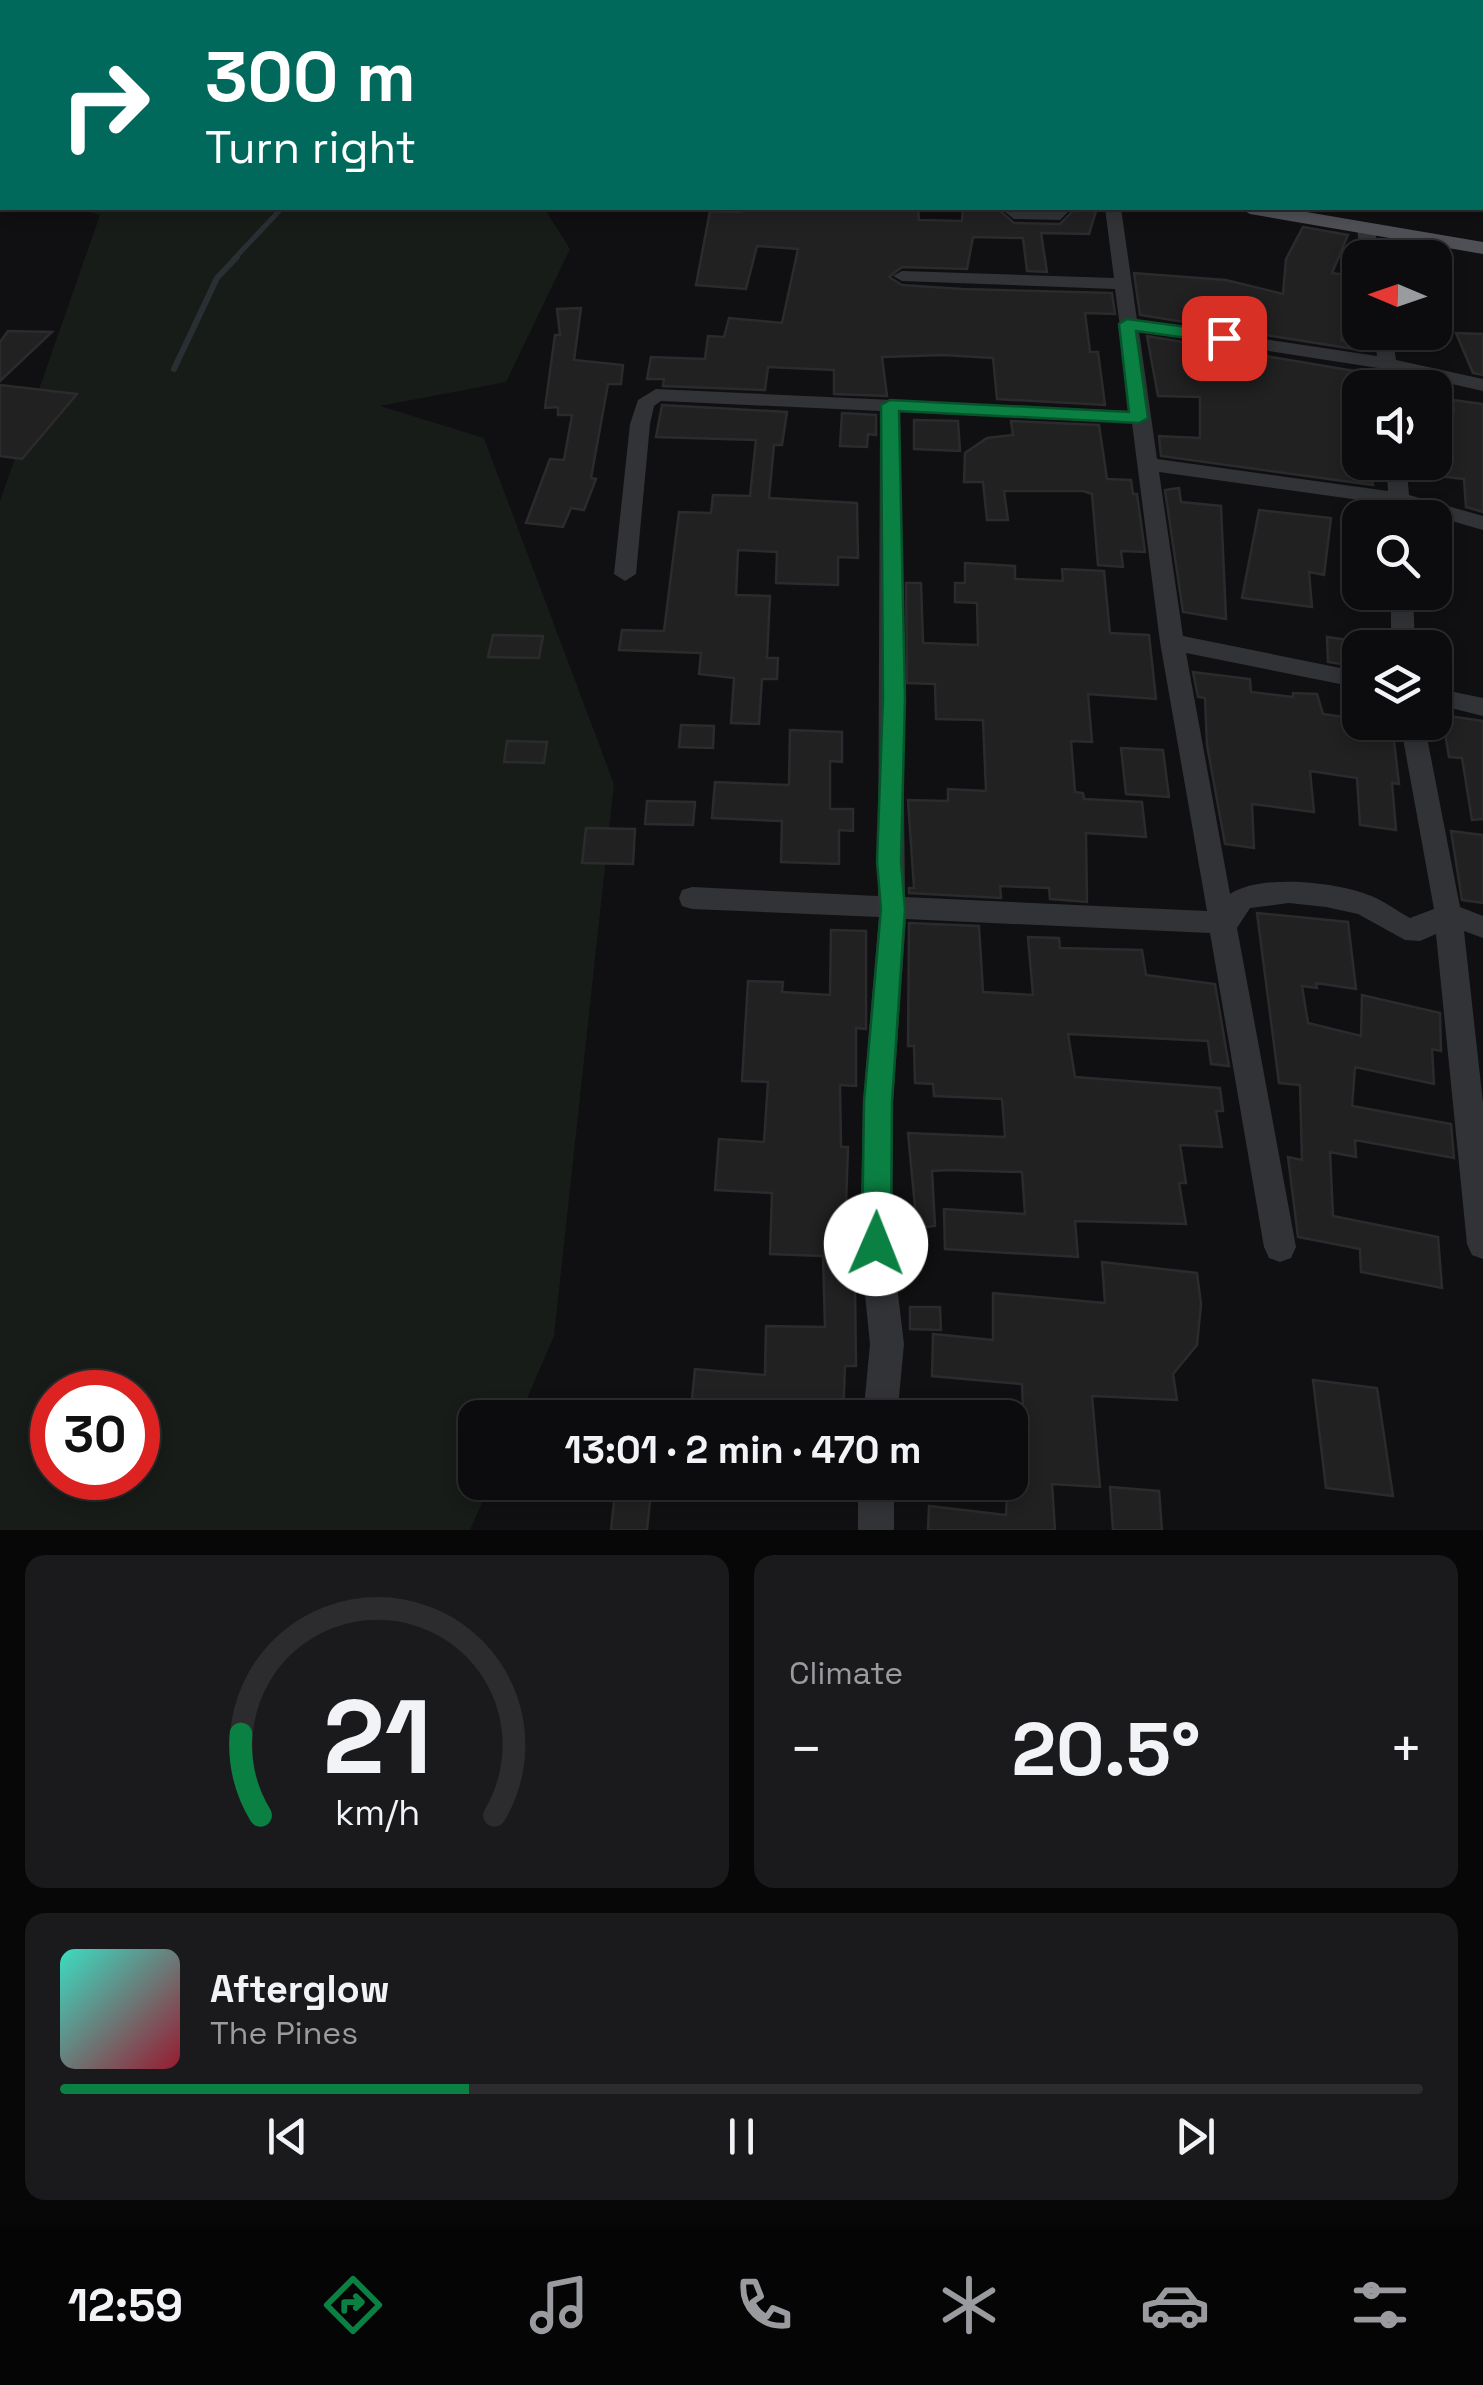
<!DOCTYPE html>
<meta charset="utf-8">
<style>
body{margin:0;font-family:"Space Grotesk",sans-serif;background:#1a1a1c;color:#f1f3f6;height:100vh;display:flex;flex-direction:column;font-size:38px;white-space:nowrap}
*{box-sizing:border-box;margin:0}
p{font-size:32px;color:#9a9b9e}
.icon{flex:none;width:55px;height:55px;fill:none;stroke:currentColor;stroke-width:2;stroke-linecap:round;stroke-linejoin:round}
.map{position:relative;height:1530px;overflow:hidden}
.panel{display:flex;flex-direction:column;gap:25px;padding:25px;background:#070708;flex:1}
.panel>*{flex:none}
.guide{position:absolute;left:0px;top:0px;width:1485px;height:210px;box-shadow:0 5px 15px #0003,0 0 0 2px #2c2c2e;background:#00695c;color:#fff;overflow:hidden}
.needle{width:65px;rotate:272deg}
.fabs{position:absolute;left:1342px;top:240px;display:grid;gap:20px}
.fabs a{display:grid;place-items:center;width:110px;height:110px;border-radius:20px;background:#0c0c0e;box-shadow:0 5px 15px #0003,0 0 0 2px #2c2c2e;font-size:50px}
.speed{position:absolute;left:30px;top:1370px;display:flex;gap:20px;font-size:50px;font-weight:700;text-align:center}
.speed>*{display:grid;place-content:center;width:130px;height:130px;border-radius:50%;background:#0c0c0e;box-shadow:0 5px 15px #0003,0 0 0 2px #2c2c2e;line-height:1}
.speed .limit{border:15px solid #d22;background:#fff;color:#111}
.pin{position:absolute;display:grid;place-items:center;width:85px;height:85px;color:#fff;margin:-42px;border-radius:20px;box-shadow:0 5px 15px #0006}
.me{position:absolute;width:110px;margin:-55px;rotate:1deg;stroke-linejoin:round;filter:drop-shadow(0 0 8px #0008)}
.turn{display:flex;align-items:center;gap:35px;height:210px;padding:0 40px;font-size:45px}
.turn .icon{width:130px;height:130px;stroke-width:2.5}
.turn b{display:block;font-size:70px;line-height:85px}
.big{font-size:75px;font-weight:700;line-height:1.1}
.panel .widget{flex:1;display:flex;flex-direction:column;justify-content:center;gap:15px;min-width:0;padding:0 35px;border-radius:20px;background:#1a1a1c}
.panel .dial{align-items:center;gap:0}
.dial svg{height:260px;overflow:visible;fill:none;stroke:#2c2c2e;stroke-width:7;stroke-linecap:round;text-anchor:middle}
.dial text{fill:#f1f3f6;stroke:none}
.song{display:flex;align-items:center;gap:30px}
.cover{width:120px;height:120px;border-radius:15px;background:linear-gradient(135deg,hsl(170 70% 55%),hsl(350 70% 35%))}
.played{height:10px;border-radius:5px;background:linear-gradient(90deg,#0b8043 30%,#2c2c2e 30%)}
.keys{display:flex;justify-content:space-around;direction:ltr}
.heat{display:flex;justify-content:space-between;align-items:center;font-size:55px;direction:ltr}
.panel .tiles{flex:1;display:grid;gap:25px;grid-template-columns:1fr 1fr}
.widget:last-child{grid-column:span 2}
.trip{position:absolute;left:458px;top:1400px;width:570px;height:100px;border-radius:20px;background:#0c0c0e;box-shadow:0 5px 15px #0003,0 0 0 2px #2c2c2e;font-weight:700;line-height:100px;text-align:center}
.dock{display:flex;height:160px;justify-content:space-around;align-items:center;background:#050506;color:#9a9b9e}
.dock .icon{width:70px;height:70px}
.dock .active{color:#0b8043}
.dock b{font-size:45px;color:#f1f3f6}
.map>svg:first-child{display:block}
.green{fill:#171c18;fill-rule:evenodd}
.lines{fill:none;stroke-linecap:round;stroke-linejoin:round}
.stream-far1{stroke:#292f33;stroke-width:5}
.stream{stroke:#292f33;stroke-width:6}
.building{fill:#212122;stroke:#2b2b2d;stroke-width:2.5}
.minor{fill:#323336;fill-rule:evenodd}
.major{fill:#4e5055;fill-rule:evenodd}
.route{fill:#0b8043;stroke:#07532c;stroke-width:2.5}
</style>
<div class="map">
<svg width="1483" height="1530" viewBox="0 0 1483 1530">
<rect width="100%" height="100%" fill="#101012"/>
<path class="green" d="M79,208H544L570,249L506,382L380,406L484,438L614,784L554,1336L519,1417L475,1418V1482L491,1483L470,1530H0V501L100,215ZM52,1392H138V1478H52Z"/>
<g class="lines">
<path class="stream-far1" d="M234,259L282,208"/>
<path class="stream" d="M174,369L217,278L237,257"/>
</g>
<path class="building" d="M740,208H918L919,220L962,221L963,208H997L1014,223L1060,224L1076,208H1097L1089,234L1041,233L1047,272L1027,271L1023,238L973,237L967,269L902,267L889,277L902,285L962,289L1112,293L1115,314L1085,313L1090,352H1098L1105,405L997,399L993,358L943,355L882,357L887,396L834,394V370L768,367L765,390L663,386L664,379H647L651,357L705,359L708,336L724,337L729,318L782,323L798,249L757,246L746,289L696,285L710,211L740,212Z
M1303,227L1348,235L1332,273L1354,276L1341,340L1355,343L1354,349L1140,315L1134,273L1226,280L1283,294L1286,259Z
M581,308L574,360L623,365L621,384H608L591,478L596,479L584,510L571,508L563,527L526,523L550,459L564,460L572,415H558V407L545,408L555,335H560L557,309Z
M8,331L52,332L0,381V342Z
M1456,333L1483,334V375L1473,373Z
M1147,336L1355,371L1360,462H1367L1373,485L1161,456L1159,436L1200,438V397L1158,396Z
M0,385L77,394L22,459L0,456Z
M1453,400L1483,404V512L1466,507L1464,479L1436,476L1435,408L1454,411Z
M662,405L787,412L782,445H774L769,498L857,503L858,558L838,557V585L776,583L777,552L738,550L736,595L770,596L767,658H778L777,679H762L759,724L731,723L734,678L699,674L701,653L619,650L622,630L664,631L679,512L711,513L713,495L750,496L756,440L656,437Z
M842,413L876,415V435L868,434L867,447L840,446Z
M914,420L958,421L960,451L914,449Z
M1011,421L1099,425L1107,479L1131,480L1133,494H1137L1145,552L1121,551L1123,567L1098,565L1092,494L1083,491H1004L1008,520H987L983,482H964L965,453L987,438L1013,435Z
M1179,488L1181,502L1221,506L1226,619L1183,612L1165,490Z
M1259,510L1331,518L1324,575L1309,572L1312,607L1242,598Z
M965,563L1015,566V579L1063,581L1062,569L1104,571L1110,633L1149,635L1156,699L1088,694L1092,742L1071,741L1075,792L1083,793L1084,799L1142,802L1146,837L1086,833L1087,902L1050,899L1049,888L1000,886L1001,898L909,893V888H914L908,800L948,801V789L986,791L983,720L936,719L935,684L907,683L906,583H921L923,643L978,645L977,603L955,602V583H965Z
M493,635L543,636L539,658L488,657Z
M1327,637L1357,641L1360,667L1328,662Z
M1193,672L1250,679L1251,692L1293,697V693L1317,694L1323,714L1392,724L1399,784L1392,783L1396,830L1360,825L1357,778L1310,771L1314,812L1252,804L1254,848L1225,844L1207,745L1205,698L1198,697Z
M1442,715L1483,721V819L1472,820L1462,758L1449,757Z
M681,725L714,726L713,748L679,747Z
M790,730L842,732V762L830,761V809H853V831L839,830V864L781,862L782,821L712,818L715,782L789,785Z
M507,741L547,742L544,763L504,762Z
M1121,748L1163,750L1169,797L1126,794Z
M647,801L695,802L693,825L645,824Z
M586,828L635,829L633,864L582,863Z
M1451,831L1483,835V903L1462,900Z
M1257,913L1348,922L1356,989L1316,983L1317,988L1302,986L1308,1023L1361,1036L1362,995L1440,1013L1441,1051L1432,1049L1434,1084L1355,1067L1352,1106L1451,1124L1454,1158L1355,1140L1356,1157L1330,1152L1333,1216L1438,1237L1442,1288L1361,1272L1360,1249L1298,1237L1288,1157L1302,1160L1300,1085L1279,1083Z
M909,923L979,926L983,992L1033,995L1028,937L1059,938L1060,948L1142,950L1146,975L1215,984L1229,1066L1211,1064L1208,1041L1068,1034L1075,1077L1220,1088L1223,1111H1216L1222,1147L1180,1145L1186,1183H1179L1186,1224L1075,1221L1078,1257L945,1249L944,1209L1025,1214L1022,1172L947,1170L932,1171L935,1226L917,1228L908,1133L1005,1137L1002,1099L934,1096L933,1084L915,1083L914,1046H908Z
M831,930L866,931V1029L856,1028V1086L840,1085L841,1147H848L844,1262H858L860,1285H855L856,1366H845L843,1418H690L695,1369L765,1375L766,1326L825,1327L823,1256L770,1254L772,1193L715,1190L719,1139L764,1142L768,1082L742,1081L748,981L783,982L782,992L830,995Z
M1102,1262L1197,1273L1201,1304L1197,1345L1173,1374L1177,1400L1092,1396L1100,1487L1052,1484L1055,1530H928L929,1506L1006,1515L1010,1435L1024,1436L1022,1384L932,1376L933,1334L993,1340V1293L1105,1303Z
M910,1307H940L941,1330L910,1329Z
M1313,1380L1377,1388L1393,1496L1326,1488Z
M616,1482H652L647,1530H611Z
M1110,1487L1159,1491L1162,1530H1113Z"/>
<g class="lines">
<path class="minor" d="M1030,0H1047L1048,2H1032Z
M1149,0H1196L1197,2H1151Z
M1325,0H1339L1340,2H1326Z
M1482,16H1483V24H1482Z
M1482,89H1483V99H1482Z
M1482,137H1483V147H1482Z
M1000,208H1072L1060,220L1014,219Z
M1105,208H1121L1137,320L1377,356L1374,332H1392L1396,360L1483,379V391L1398,372L1400,388H1380L1378,368L1139,331L1157,459L1388,491L1386,462H1406L1409,495L1483,516V530L1410,509L1411,518H1389L1388,504L1159,472L1183,636L1360,672V688L1186,653L1230,894C1262,873 1342,882 1376,898C1388,904 1399,912 1410,918L1434,909L1400,722H1424L1460,907L1483,916V938L1464,931L1483,1103V1259L1472,1255L1467,1244L1436,934L1420,941L1405,940L1358,914L1326,907L1289,903L1250,908L1237,928L1296,1247L1291,1258L1280,1262L1269,1258L1264,1247L1210,933L906,919L893,1102L892,1244L904,1344L897,1418H863L870,1344L860,1244L863,1102L879,917L692,909L682,906L679,898L682,890L692,887L878,896L880,411L661,401L654,406L650,424L636,574L625,581L614,574L630,424L638,400L656,389L1131,411L1115,289L902,281L893,276L902,271L1114,278ZM900,412L1132,423L1160,642L1207,911L905,897Z
M1366,224L1375,229L1379,258H1361L1357,229Z
M1391,592H1413L1415,648H1391Z
M1435,688L1483,698V716L1435,704Z
M858,1482H894V1530H858Z"/>
<path class="major" d="M0,54H2V64H0Z
M1240,208H1283L1483,242V254L1250,214Z"/>
</g>
<path class="route" d="M1127,319L1224,332L1232,338L1224,343L1136,331L1148,418L1139,423L899,411L905,698L901,862L905,909L892,1102L891,1244L887,1254L876,1258L866,1254L862,1244L864,1102L881,909L877,862L883,698L881,405L890,400L1129,412L1119,324Z"/>
</svg>
<div class="fabs">
<a><svg class="needle" viewBox="-14 -14 28 28"><path d="M0-13l5 13h-10z" fill="#e53935"/><path d="M0 13l5-13h-10z" fill="#9a9b9e"/></svg></a>
<a><svg class="icon" aria-label="sound" viewBox="0 0 24 24"><path d="M4 9h4l5-4v14l-5-4H4zM17 9q2 3 0 6"/></svg></a>
<a><svg class="icon" aria-label="search" viewBox="0 0 24 24"><circle cx="10" cy="10" r="6"/><path d="M15 15l6 6"/></svg></a>
<a><svg class="icon" aria-label="layers" viewBox="0 0 24 24"><path d="M12 4l9 5-9 5-9-5zM3 14l9 5 9-5"/></svg></a>
</div>
<div class="speed"><div class="limit">30</div></div>
<div class="pin" style="left:1224px;top:338px;background:#d93025"><svg class="icon" aria-label="arrive" viewBox="0 0 24 24"><path d="M6 21V4h12l-3 4 3 4H6"/></svg></div>
<svg class="me" style="left:876px;top:1244px" viewBox="-20 -20 40 40"><circle r="19" fill="#fff"/><path d="M0-13L10 11 0 6-10 11z" fill="#0b8043"/></svg>
<div class="trip">13:01 · 2 min · 470 m</div>
<div class="guide">
<div class="turn"><svg class="icon" aria-label="right" viewBox="0 0 24 24"><path d="M7 20v-9h11M14 6l5 5-5 5"/></svg><div><b>300 m</b>Turn right</div></div>
</div>
</div>
<section class="panel">
<div class="tiles">
<div class="widget dial"><svg viewBox="0 0 100 80">
<path d="M14 69A42 42 0 1 1 86 69"/>
<path d="M14 69A42 42 0 0 1 8 44" stroke="#0b8043"/>
<text x="50" y="56" font-size="32" font-weight="700">21</text>
<text x="50" y="72" font-size="11">km/h</text>
</svg></div>
<div class="widget"><p>Climate</p>
<div class="heat"><a>−</a><b class="big">20.5°</b><a>+</a></div>
</div>
<div class="widget">
<div class="song"><i class="cover"></i><div><b>Afterglow</b><p>The Pines</p></div></div>
<div class="played"></div>
<div class="keys"><svg class="icon" aria-label="previous" viewBox="0 0 24 24"><path d="M18 5L8 12l10 7zM5 5v14"/></svg><svg class="icon" aria-label="pause" viewBox="0 0 24 24"><path d="M8 5v14M16 5v14"/></svg><svg class="icon" aria-label="next" viewBox="0 0 24 24"><path d="M6 5l10 7-10 7zM19 5v14"/></svg></div>
</div>
</div>
</section>
<nav class="dock">
<b>12:59</b>
<svg class="icon active" aria-label="directions" viewBox="0 0 24 24"><path d="M12 3l9 9-9 9-9-9zM9 14v-3h6M13 9l2 2-2 2"/></svg>
<svg class="icon" aria-label="music" viewBox="0 0 24 24"><path d="M9 18V5l10-2v13"/><circle cx="6" cy="18" r="3"/><circle cx="16" cy="16" r="3"/></svg>
<svg class="icon" aria-label="phone" viewBox="0 0 24 24"><path d="M5 4h4l2 5-3 2q2 4 5 5l2-3 5 2v4C11 20 4 13 5 4z"/></svg>
<svg class="icon" aria-label="climate" viewBox="0 0 24 24"><path d="M12 3v18M4 7l16 10M4 17L20 7"/></svg>
<svg class="icon" aria-label="car" viewBox="0 0 24 24"><path d="M5 17H2v-5l4-1 3-4h7l3 4 3 1v5h-3M9 17h6M6 11h13"/><circle cx="7" cy="17" r="2"/><circle cx="17" cy="17" r="2"/></svg>
<svg class="icon" aria-label="filters" viewBox="0 0 24 24"><path d="M4 7h16M4 17h16"/><circle cx="9" cy="7" r="2"/><circle cx="15" cy="17" r="2"/></svg>
</nav>
